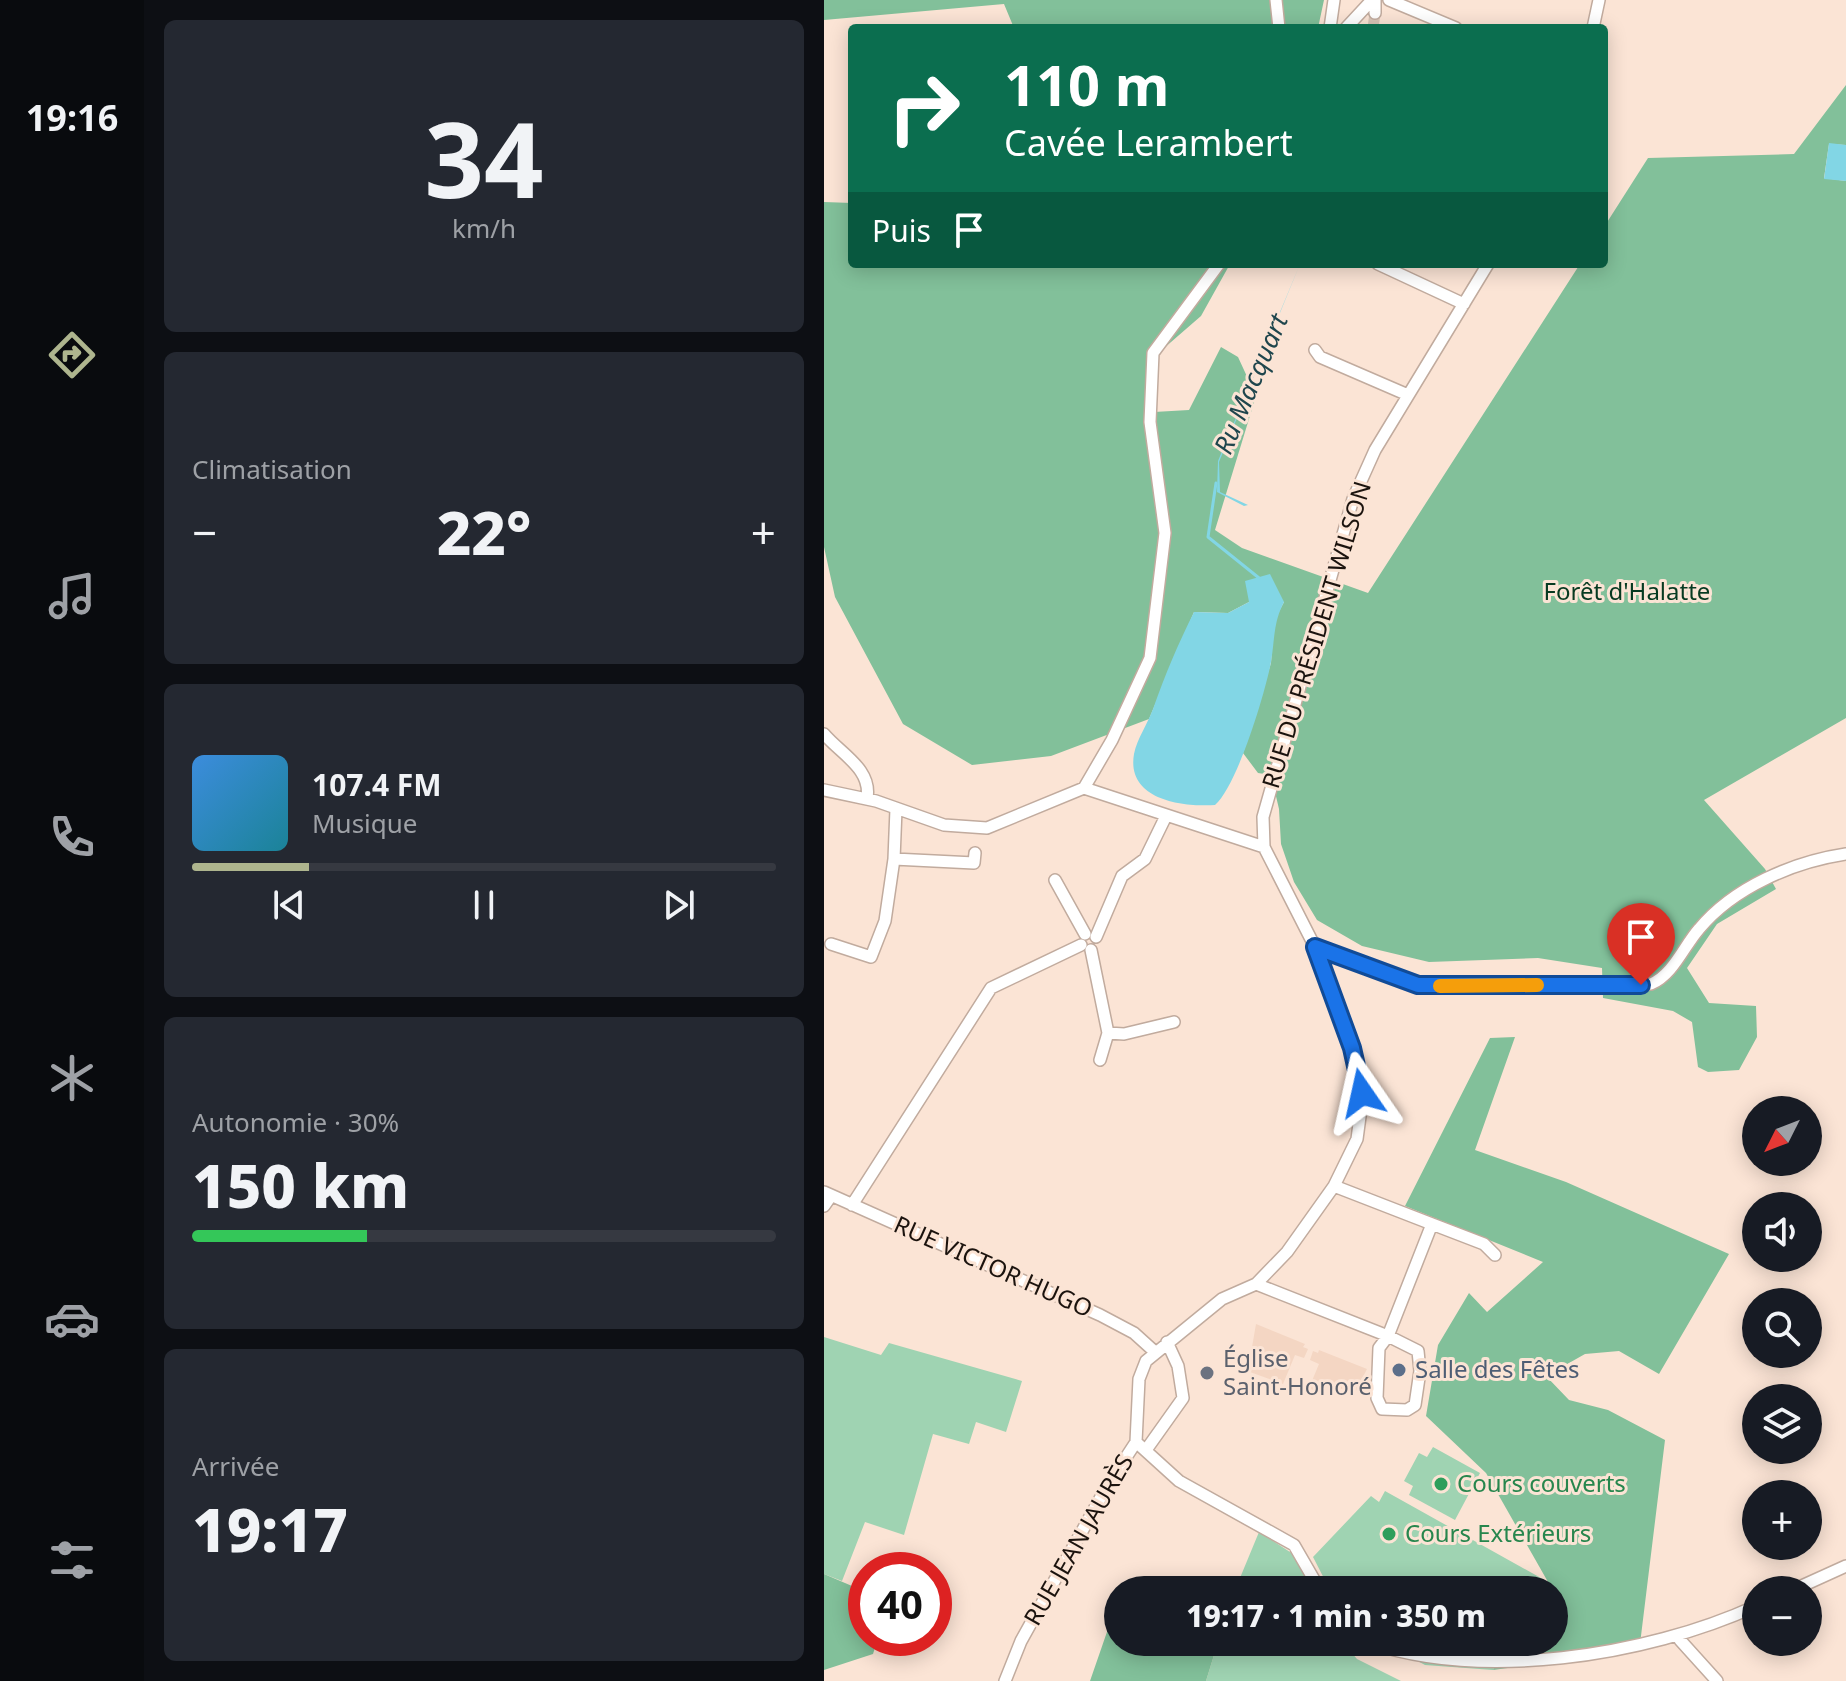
<!DOCTYPE html>
<html lang="fr">
<meta charset="utf-8">
<style>
body{margin:0;font-family:"Noto Sans",sans-serif;background:#242831;color:#f1f3f6;height:100vh;display:flex;flex-direction:column;font-size:30px;white-space:nowrap}
*{box-sizing:border-box;margin:0}
p{font-size:26px;color:#9ea1a6}
.icon{flex:none;width:44px;height:44px;fill:none;stroke:currentColor;stroke-width:2;stroke-linecap:round;stroke-linejoin:round}
.map{position:relative;flex:1;overflow:hidden}
.drawer{display:flex;flex-direction:column;gap:20px;padding:20px;background:#0d0f14;width:680px}
.drawer>*{flex:none}
.top-card{position:absolute;left:24px;top:24px;width:760px;height:244px;border-radius:8px;box-shadow:0 4px 20px #0003;background:#0b6e4f;color:#fff;overflow:hidden}
.needle{width:52px;rotate:228deg}
.buttons{position:absolute;left:918px;top:1096px;display:grid;gap:16px}
.buttons a{display:grid;place-items:center;width:80px;height:80px;border-radius:50%;background:#171b24;box-shadow:0 4px 20px #0003;font-size:40px}
.speed{position:absolute;left:24px;top:1552px;display:flex;gap:16px;font-size:40px;font-weight:700;text-align:center}
.speed>*{display:grid;place-content:center;width:104px;height:104px;border-radius:50%;background:#171b24;box-shadow:0 4px 20px #0003;line-height:1}
.speed .limit{border:12px solid #d22;background:#fff;color:#111}
.pin{position:absolute;display:grid;place-items:center;width:68px;height:68px;color:#fff;margin:-82px -34px;border-radius:50% 50% 50% 0;rotate:-45deg;box-shadow:0 0 8px #0007}
.pin .icon{rotate:45deg}
.me{position:absolute;width:88px;margin:-44px;rotate:349deg;stroke-linejoin:round;filter:drop-shadow(0 0 6px #0008)}
.turn{display:flex;align-items:center;gap:28px;height:168px;padding:0 24px;font-size:36px}
.turn .icon{width:104px;height:104px;stroke-width:2.5}
.turn b{display:block;font-size:56px;line-height:68px}
.then{display:flex;align-items:center;height:76px;padding:0 24px;background:#0003;gap:16px;font-size:30px}
.big{font-size:60px;font-weight:800;line-height:1.1}
.drawer .widget{flex:1;display:flex;flex-direction:column;justify-content:center;gap:12px;min-width:0;padding:0 28px;border-radius:12px;background:#242831}
.drawer .dial{align-items:center;gap:0}
.dial b{font-size:104px;line-height:1}
.song{display:flex;align-items:center;gap:24px}
.cover{width:96px;height:96px;border-radius:12px;background:linear-gradient(135deg,hsl(210 70% 55%),hsl(190 70% 35%))}
.played{height:8px;border-radius:4px;background:linear-gradient(90deg,#aeb58e 20%,#363941 20%)}
.keys{display:flex;justify-content:space-around;direction:ltr}
.heat{display:flex;justify-content:space-between;align-items:center;font-size:44px;direction:ltr}
.charge{height:12px;border-radius:6px;background:linear-gradient(90deg,#34c759 30%,#363941 0)}
.trip{position:absolute;left:280px;top:1576px;width:464px;height:80px;border-radius:40px;background:#171b24;box-shadow:0 4px 20px #0003;font-weight:800;line-height:80px;text-align:center}
main{display:flex;flex:1;min-height:0}
.menu{display:flex;flex-direction:column;width:144px;justify-content:space-around;align-items:center;background:#090b0e;color:#9ea1a6}
.menu .icon{width:56px;height:56px}
.menu .selected{color:#aeb58e}
.menu b{font-size:36px;color:#f1f3f6}
.map>svg:first-child{display:block}
.built{fill:#f4d6c3}
.green{fill:#9fd3b2}
.forest{fill:#82c09a}
.water{fill:#82d6e5}
.lines{fill:none;stroke-linecap:round;stroke-linejoin:round}
.stream{stroke:#82d6e5;stroke-width:3}
.minor-tunnel{stroke:#d9c5b7;stroke-width:11;stroke-dasharray:11 5.5;stroke-linecap:butt}
.minor-casing{stroke:#c1ab9e;stroke-width:14}
.minor{stroke:#fff;stroke-width:11}
.route-casing{stroke:#114b97;stroke-width:20}
.route{stroke:#1a73e8;stroke-width:14}
.slow{stroke:#f59e0b;stroke-width:14}
.service-dot{fill:#5c6f8a;stroke:#fbe4d5;stroke-width:3}
.worship-dot{fill:#6b7280;stroke:#fbe4d5;stroke-width:3}
.leisure-dot{fill:#2e9e5b;stroke:#fbe4d5;stroke-width:3}
.labels{text-anchor:middle;stroke-width:6;stroke-linejoin:round;paint-order:stroke}
.park-label{font-size:24px;fill:#073a21;stroke:#fbe4d5}
.street-label{font-size:24px;fill:#1b130e;stroke:#fbe4d5}
.worship-label{font-size:24px;fill:#5b616d;stroke:#fbe4d5;text-anchor:start}
.service-label{font-size:24px;fill:#4e5e75;stroke:#fbe4d5;text-anchor:start}
.leisure-label{font-size:24px;fill:#27864d;stroke:#fbe4d5;text-anchor:start}
.water-label{font-size:26px;font-style:italic;fill:#1f464d;stroke:#fbe4d5}
</style>
<main>
<nav class="menu">
<b>19:16</b>
<svg class="icon selected" aria-label="directions" viewBox="0 0 24 24"><path d="M12 3l9 9-9 9-9-9zM9 14v-3h6M13 9l2 2-2 2"/></svg>
<svg class="icon" aria-label="music" viewBox="0 0 24 24"><path d="M9 18V5l10-2v13"/><circle cx="6" cy="18" r="3"/><circle cx="16" cy="16" r="3"/></svg>
<svg class="icon" aria-label="phone" viewBox="0 0 24 24"><path d="M5 4h4l2 5-3 2q2 4 5 5l2-3 5 2v4C11 20 4 13 5 4z"/></svg>
<svg class="icon" aria-label="climate" viewBox="0 0 24 24"><path d="M12 3v18M4 7l16 10M4 17L20 7"/></svg>
<svg class="icon" aria-label="car" viewBox="0 0 24 24"><path d="M5 17H2v-5l4-1 3-4h7l3 4 3 1v5h-3M9 17h6M6 11h13"/><circle cx="7" cy="17" r="2"/><circle cx="17" cy="17" r="2"/></svg>
<svg class="icon" aria-label="filters" viewBox="0 0 24 24"><path d="M4 7h16M4 17h16"/><circle cx="9" cy="7" r="2"/><circle cx="15" cy="17" r="2"/></svg>
</nav>
<section class="drawer">
<div class="widget dial"><b>34</b><p>km/h</p></div>
<div class="widget"><p>Climatisation</p>
<div class="heat"><a>−</a><b class="big">22°</b><a>+</a></div>
</div>
<div class="widget">
<div class="song"><i class="cover"></i><div><b>107.4 FM</b><p>Musique</p></div></div>
<div class="played"></div>
<div class="keys"><svg class="icon" aria-label="previous" viewBox="0 0 24 24"><path d="M18 5L8 12l10 7zM5 5v14"/></svg><svg class="icon" aria-label="pause" viewBox="0 0 24 24"><path d="M8 5v14M16 5v14"/></svg><svg class="icon" aria-label="next" viewBox="0 0 24 24"><path d="M6 5l10 7-10 7zM19 5v14"/></svg></div>
</div>
<div class="widget"><p>Autonomie · 30%</p><b class="big">150 km</b><div class="charge"></div></div>
<div class="widget"><p>Arrivée</p><b class="big">19:17</b></div>
</section>
<div class="map">
<svg width="1022" height="1681" viewBox="0 0 1022 1681">
<rect width="100%" height="100%" fill="#fbe4d5"/>
<path class="built" d="M432,1324L481,1344L479,1347L484,1349L480,1358L471,1355L459,1384L426,1372L431,1355L427,1353Z
M495,1350L543,1369L531,1393L502,1384L498,1395L485,1388L495,1364L486,1360L489,1351L494,1353Z"/>
<path class="green" d="M0,1337L57,1355L65,1343L198,1381L182,1432L152,1422L145,1444L109,1434L80,1535L41,1522L18,1581L0,1574Z
M609,1447L656,1473L631,1520L585,1495L589,1486L580,1481L595,1453L603,1457Z
M561,1491L724,1582L719,1590H506L489,1557L547,1496L555,1502Z
M435,1532L469,1554L491,1590H411Z
M394,1642H518L533,1659L577,1681H382Z
M558,1642H687L669,1670L601,1665Z"/>
<path class="forest" d="M0,0H500L494,28H190L180,4L0,20Z
M1022,85V145L1005,144L1000,178L1022,181V718L880,800L941,869L952,889L893,924L863,968L885,1003L932,1006L933,1037L915,1070L884,1072L874,1067L868,1022L849,1011L779,998L778,968L714,958L605,962L538,946L493,920L470,882L457,844L455,809L447,775L434,773L419,753L447,663L450,621L460,602H425L404,613L370,612L325,719L227,756L148,765L79,724L11,597L0,547V202L28,203V264H406L377,316L324,362L330,412L365,410L397,347L414,357L432,396L391,530L418,548L544,593L756,264H780V227L824,158L970,154Z
M691,1037L651,1150L742,1182L905,1254L835,1374L795,1351L761,1354L722,1376L745,1400L784,1410L841,1440L816,1644L766,1657L669,1670L687,1642H730V1590H719L724,1582L662,1473L602,1416L614,1345L645,1293L663,1312L719,1262L581,1206L666,1038Z
M0,1574L42,1592V1638H54L49,1654L0,1670Z
M294,1623V1642H394L382,1681H266L284,1629Z"/>
<path class="water" d="M1005,143L1022,145V181L1000,179Z
M476,264L395,462L396,492L424,505L420,506L393,492L394,461Z
M446,574L460,602C449,623 451,639 447,662C441,694 413,786 391,805C359,807 302,800 310,754C313,739 324,723 329,709C341,675 354,644 370,612L404,613L425,602L421,581Z"/>
<g class="lines">
<path class="stream" d="M392,483L384,537L435,578"/>
<path class="minor-tunnel" d="M549,28L551,13"/>
<g class="minor-casing">
<path id="minor" d="M452,0L455,28
M565,0L632,28
M551,13V0
M506,28L510,0
M522,28L548,0
M769,28L775,0
M554,264L640,304
M491,350L496,357L584,395
M0,734C17,754 48,769 43,798
M260,788L288,740L326,658L341,533L326,422L329,353L395,264
M0,790L52,801L120,825L163,828L260,788L440,847
M72,809L70,859L150,863L151,853
M231,880L261,934
M272,937L298,876L321,859L342,816
M7,944L47,957L61,921L70,859
M491,947L594,985L827,984C849,975 860,946 875,929C910,887 969,862 1022,854
M267,950L284,1033L276,1060
M284,1033L300,1034L350,1022
M510,1186L608,1224
M0,1192L276,1315L310,1333L331,1352
M28,1205L167,988L257,945
M0,1206L7,1196
M432,1284L564,1336L608,1224L660,1244L671,1255
M564,1336L594,1351L596,1371L591,1405L583,1410L558,1409L553,1398L555,1348Z
M312,1442L355,1481L470,1545L496,1590
M322,1450L359,1398L354,1366L343,1342
M969,1590L1022,1566
M856,1640L893,1681
M543,1642C657,1681 820,1657 932,1606
M181,1681L197,1641L282,1488L312,1442L315,1379L322,1361L398,1299L432,1284L463,1252L510,1186L533,1139L537,1109L536,1074L491,947L440,847L439,817L529,499L551,450L664,264"/>
</g>
<use href="#minor" class="minor"/>
</g>
<g class="lines">
<g class="route-casing">
<path id="route" d="M538,1093L528,1048L491,947L594,985H817"/>
</g>
<use href="#route" class="route"/>
<path class="slow" d="M616,986L713,985"/>
</g>
<circle class="service-dot" cx="575" cy="1370" r="8"/>
<circle class="worship-dot" cx="383" cy="1373" r="8"/>
<g class="leisure-dot">
<circle cx="617" cy="1484" r="8"/>
<circle cx="565" cy="1534" r="8"/>
</g>
<g class="labels">
<g class="park-label">
<text x="803" y="600">Forêt d'Halatte</text>
</g>
<g class="street-label">
<text transform="translate(493 635) rotate(-73)" y="8">RUE DU PRÉSIDENT WILSON</text>
<text transform="translate(169 1267) rotate(24)" y="8">RUE VICTOR HUGO</text>
<text transform="translate(255 1540) rotate(-60)" y="8">RUE JEAN JAURÈS</text>
</g>
<g class="worship-label">
<text x="399" y="1367">Église<tspan x="399" dy="28">Saint-Honoré</tspan></text>
</g>
<g class="service-label">
<text x="591" y="1378">Salle des Fêtes</text>
</g>
<g class="leisure-label">
<text x="633" y="1492">Cours couverts</text>
<text x="581" y="1542">Cours Extérieurs</text>
</g>
<g class="water-label">
<text transform="translate(427 384) rotate(-67)" y="9">Ru Macquart</text>
</g>
</g>
</svg>
<div class="buttons">
<a><svg class="needle" viewBox="-14 -14 28 28"><path d="M0-13l5 13h-10z" fill="#e53935"/><path d="M0 13l5-13h-10z" fill="#9ea1a6"/></svg></a>
<a><svg class="icon" aria-label="sound" viewBox="0 0 24 24"><path d="M4 9h4l5-4v14l-5-4H4zM17 9q2 3 0 6"/></svg></a>
<a><svg class="icon" aria-label="search" viewBox="0 0 24 24"><circle cx="10" cy="10" r="6"/><path d="M15 15l6 6"/></svg></a>
<a><svg class="icon" aria-label="layers" viewBox="0 0 24 24"><path d="M12 4l9 5-9 5-9-5zM3 14l9 5 9-5"/></svg></a>
<a>+</a>
<a>−</a>
</div>
<div class="speed"><div class="limit">40</div></div>
<div class="pin" style="left:817px;top:985px;background:#d93025"><svg class="icon" aria-label="arrive" viewBox="0 0 24 24"><path d="M6 21V4h12l-3 4 3 4H6"/></svg></div>
<svg class="me" style="left:538px;top:1093px" viewBox="-20 -20 40 40"><path d="M0-17L14 15 0 8-14 15z" fill="#1a73e8" stroke="#fff" stroke-width="4"/></svg>
<div class="trip">19:17 · 1 min · 350 m</div>
<div class="top-card">
<div class="turn"><svg class="icon" aria-label="right" viewBox="0 0 24 24"><path d="M7 20v-9h11M14 6l5 5-5 5"/></svg><div><b>110 m</b>Cavée Lerambert</div></div>
<div class="then">Puis<svg class="icon" aria-label="arrive" viewBox="0 0 24 24"><path d="M6 21V4h12l-3 4 3 4H6"/></svg></div>
</div>
</div>
</main>
